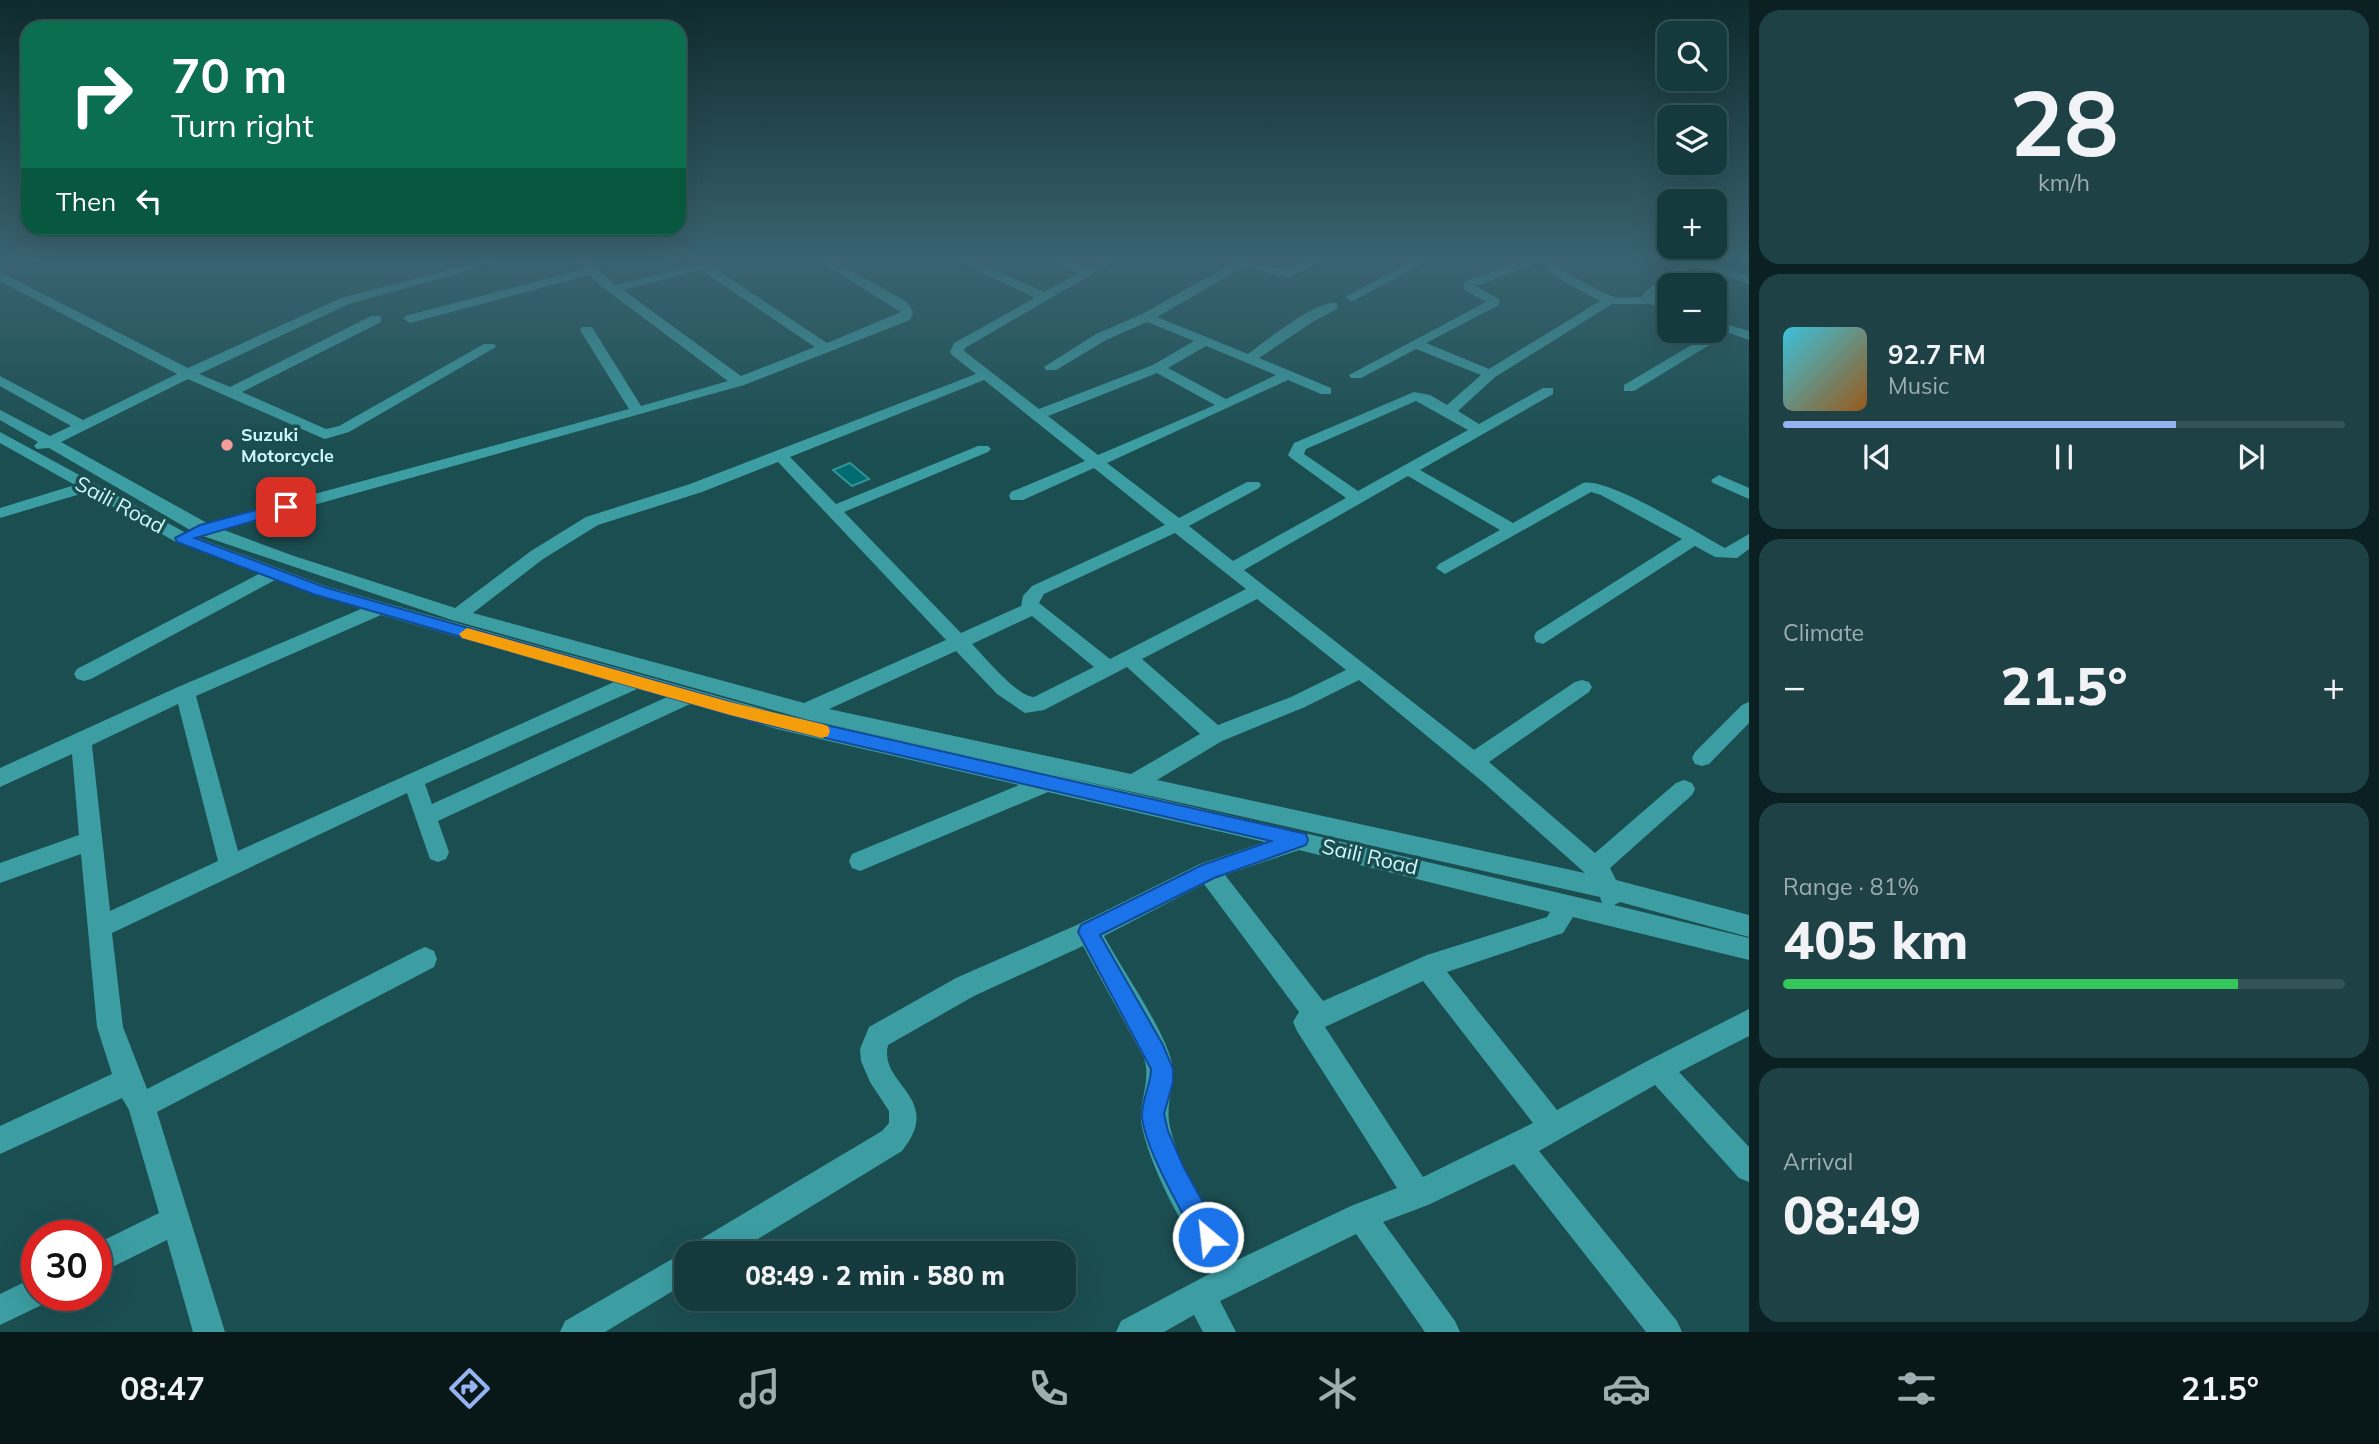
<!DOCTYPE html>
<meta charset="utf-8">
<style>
body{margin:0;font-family:Mulish,sans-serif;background:#1d4144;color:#f1f3f6;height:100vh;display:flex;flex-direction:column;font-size:26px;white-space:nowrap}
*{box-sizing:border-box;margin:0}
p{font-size:23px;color:#9dadb0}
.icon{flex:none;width:38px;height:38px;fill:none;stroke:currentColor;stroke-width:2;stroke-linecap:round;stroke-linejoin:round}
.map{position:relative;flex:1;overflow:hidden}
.sheet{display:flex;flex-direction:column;gap:10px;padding:10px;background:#0b2022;width:630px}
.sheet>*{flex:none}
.top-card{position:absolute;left:21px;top:21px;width:665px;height:214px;border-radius:21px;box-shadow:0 7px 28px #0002,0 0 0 2px #335457;background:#0b6e4f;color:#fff;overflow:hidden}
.tools{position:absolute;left:1657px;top:21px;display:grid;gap:14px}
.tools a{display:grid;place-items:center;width:70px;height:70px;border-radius:14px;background:#143a3d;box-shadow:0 7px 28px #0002,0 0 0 2px #335457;font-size:35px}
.speed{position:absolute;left:21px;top:1220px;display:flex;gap:14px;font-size:35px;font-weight:700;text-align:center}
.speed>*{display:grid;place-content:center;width:91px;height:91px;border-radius:50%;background:#143a3d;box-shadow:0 7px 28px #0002,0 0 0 2px #335457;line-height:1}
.speed .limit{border:10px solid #d22;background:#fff;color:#111}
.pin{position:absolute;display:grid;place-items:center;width:60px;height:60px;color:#fff;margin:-30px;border-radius:14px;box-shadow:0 4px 10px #0006}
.me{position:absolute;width:77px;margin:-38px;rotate:332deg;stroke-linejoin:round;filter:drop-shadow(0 0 5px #0008)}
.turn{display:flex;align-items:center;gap:24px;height:147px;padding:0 35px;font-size:32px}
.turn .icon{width:91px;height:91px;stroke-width:2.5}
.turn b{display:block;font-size:49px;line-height:60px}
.then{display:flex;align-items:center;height:66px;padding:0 35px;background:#0003;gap:14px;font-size:26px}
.big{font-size:52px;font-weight:800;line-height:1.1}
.sheet .widget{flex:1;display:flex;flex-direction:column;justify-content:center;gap:10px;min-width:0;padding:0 24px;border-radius:21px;background:#1d4144}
.sheet .dial{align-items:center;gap:0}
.dial b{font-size:91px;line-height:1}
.song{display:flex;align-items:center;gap:21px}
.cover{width:84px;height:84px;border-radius:10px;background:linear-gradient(135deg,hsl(190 70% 55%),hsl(30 70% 35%))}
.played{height:7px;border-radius:4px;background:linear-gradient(90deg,#95b2f1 70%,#335457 70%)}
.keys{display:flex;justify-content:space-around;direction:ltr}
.heat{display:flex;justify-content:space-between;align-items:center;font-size:38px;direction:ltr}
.charge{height:10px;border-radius:5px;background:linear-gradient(90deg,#34c759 81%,#335457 0)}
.trip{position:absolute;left:674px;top:1241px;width:402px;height:70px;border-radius:21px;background:#143a3d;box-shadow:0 7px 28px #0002,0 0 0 2px #335457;font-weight:800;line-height:70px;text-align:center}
.tab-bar{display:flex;height:112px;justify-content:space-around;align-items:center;background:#081718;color:#9dadb0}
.tab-bar .icon{width:49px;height:49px}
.tab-bar .current{color:#95b2f1}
.tab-bar b{font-size:32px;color:#f1f3f6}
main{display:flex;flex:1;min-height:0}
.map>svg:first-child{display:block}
.building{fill:#006b70;stroke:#309499;stroke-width:2}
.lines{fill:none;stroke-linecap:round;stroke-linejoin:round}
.street{fill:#3c9ea3;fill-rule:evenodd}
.route{fill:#1a73e8;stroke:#114b97;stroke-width:2}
.slow{fill:#f59e0b}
.poi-dot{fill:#f59b9b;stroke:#1b4e51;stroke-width:2.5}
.labels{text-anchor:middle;stroke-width:7;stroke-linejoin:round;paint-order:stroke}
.far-poi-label{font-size:18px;font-weight:bold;fill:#cdf9fb;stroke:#1b4e51;text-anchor:start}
.street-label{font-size:21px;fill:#cdf9fb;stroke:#1b4e51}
</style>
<main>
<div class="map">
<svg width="1749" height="1332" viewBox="0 0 1749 1332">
<rect width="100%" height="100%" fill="#1b4e51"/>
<path class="building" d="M850,463L869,479L852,486L833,470Z"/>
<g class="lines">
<path class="street" d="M487,260H506L349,304L199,374L230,387L371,316H381V322L242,392L326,429L339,426L484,344H494L496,347L349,432L325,439L320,437L188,379L61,442L207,523L629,409L580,330L582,327H592L641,406L728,381L601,286L590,275L410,323L404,319L405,316L585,269L577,260H589L615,285L707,263L827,343L901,312L818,260H832L907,302L913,312L910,320L744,385L224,530L291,555L455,608L531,551L586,517L690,484L976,374L952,355L950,352L954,343L1035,298L957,260H972L1044,292L1078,273L1048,260H1064L1087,268L1102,260H1116L965,348L964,351L1039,409L1153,365L1194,341L1147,322L1106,340L1056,370H1046L1044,367L1096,334L1142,314L1238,260L1287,270L1309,260H1324L1288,278L1244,267L1157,317L1248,354C1266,341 1316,300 1337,303V309L1314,321L1259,358L1331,388V394H1321L1288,380L1107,463L1179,518L1247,482H1259L1261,485L1259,488L1189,526L1233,561L1346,498L1291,458L1288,455L1294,443L1414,392L1430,395L1447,405L1481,375L1416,349L1361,378H1351L1349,375L1486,302L1465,290L1463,287L1466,281L1525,260H1550L1571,276L1604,293L1617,298L1642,297L1644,293L1685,260H1702L1749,276V284L1693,265L1655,297L1670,302V311L1650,304H1612L1495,377L1458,411L1479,424L1543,388H1553V394L1420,470L1513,523L1583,483C1608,477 1699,534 1725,548L1749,534V549L1737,558L1715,557L1695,546L1543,644L1536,642L1534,637L1536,632L1682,539L1601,495L1591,492L1445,574L1436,568L1439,564L1500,530L1408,476L1244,570L1474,750L1575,682L1582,680L1589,682L1592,687L1589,692L1489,762L1595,853L1676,783L1684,780L1692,783L1695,789L1692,795L1610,868L1616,880L1749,915V937L1620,902L1614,905L1749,938V960L1573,917L1563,933L1447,972L1557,1110L1649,1060L1749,1009V1036L1679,1072L1749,1147V1182L1739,1178L1655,1085L1539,1151L1677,1321L1682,1332H1646L1514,1164L1428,1205L1383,1222L1455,1321L1460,1332H1425L1356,1234L1220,1301L1236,1332H1203L1194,1315L1164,1332H1116L1121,1321L1211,1273C1185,1227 1154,1179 1142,1127C1137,1103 1152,1082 1144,1058L1083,946L974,996L888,1045C878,1085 945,1097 902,1151L735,1253H692L696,1242L882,1131L889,1123V1111L870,1082L861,1061L860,1049L869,1027L956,978L1079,924L1200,864L1265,842L1048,792L860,871L852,868L849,861L852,854L1019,785L777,729L690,704L438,821L449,852L446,859L438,862L430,859L407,793L112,933L123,1027L147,1089L416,951L425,947L434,951L437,959L434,967L157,1112L225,1332H193L167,1240L96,1275V1244L159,1213L129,1110L122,1098L0,1154V1126L112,1074L97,1027L81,854L0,883V863L79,835L72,754L0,787V768L178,687L361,609L275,580L91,679L84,681L77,679L74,674L77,669L259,574L176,542L87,492L0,518V508L75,485L0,443V432L188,534L325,586L777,713L1048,773L805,719L452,620L197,534L49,448L37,449L34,446L38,442L0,420V410L50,436L71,426L0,386V376L83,420L177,374L0,281V272L188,368L341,298ZM1539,263L1563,281L1600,301L1489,369L1426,343L1499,305V299L1476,286ZM701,270L815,347L741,376L623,290ZM1206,346L1276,375L1226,399L1168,368ZM1157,373L1215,405L1098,455L1048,416ZM984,380L1085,461L1011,492L1009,496L1011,500H1023L1094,468L1165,525L1032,586L1023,596L1021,606L961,633L844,512L988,452L991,449L988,446H978L836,504L790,457ZM1416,401L1468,430L1358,491L1304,454L1306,449ZM778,462L946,640L804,703L473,613L543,559L598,525L702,492ZM1175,533L1246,589L1110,659L1039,603L1044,594ZM1257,599L1346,670L1291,697L1218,725L1142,659ZM381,615L614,682L238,851L196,696ZM1032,616L1094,667L1034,697C1016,696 985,657 972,644ZM956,651L997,694L1025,713L1044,710L1127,667L1200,734L1131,774L829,709ZM1359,680L1484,783L1585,873L1157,780L1222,741L1305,707ZM637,689L667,697L432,804L425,784ZM178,704L218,861L110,911L92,745ZM1048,773L1600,897L1602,903ZM1299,850L1550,912L1547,917L1427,955L1323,1001L1225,875ZM1204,884L1299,1012L1293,1022L1297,1031L1397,1188L1351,1206L1237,1260C1213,1218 1181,1175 1170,1127C1164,1101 1179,1079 1169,1053C1156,1017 1123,971 1104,936ZM1423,981L1533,1123L1423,1177L1325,1027Z
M1414,260H1429L1355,300L1351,301L1345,297Z
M1715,321L1749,331V340L1729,333L1634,391H1624V385L1715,331L1718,329L1715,328Z
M1719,475L1749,488V499L1713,483L1711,480Z
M1749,702V723L1709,764L1702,766L1695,764L1692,758L1695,752L1742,705Z
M686,1251L691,1253H686V1283L605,1332H560L565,1321Z
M37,1276V1295H51L48,1302L0,1325V1294Z"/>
</g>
<linearGradient id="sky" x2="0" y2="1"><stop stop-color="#0f2b2d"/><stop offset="0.58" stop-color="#396370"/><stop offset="1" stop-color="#396370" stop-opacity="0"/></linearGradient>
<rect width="1749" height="446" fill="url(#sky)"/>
<path class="route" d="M286,502L291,504V510L195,538L324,587L751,708L1306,834L1308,840L1306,845L1214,878L1100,935L1163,1045L1173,1069V1082L1164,1114L1168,1131L1183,1166L1217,1228L1221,1237L1217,1246L1208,1249L1200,1246C1183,1213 1146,1152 1142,1117C1141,1101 1151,1085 1151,1069L1078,932L1081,925L1202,865L1271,841L751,721L313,594L177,542L175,538L200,525Z"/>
<path class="slow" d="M467,628L730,702L822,724L828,726L830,731L828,736L822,738L730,715L462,638L459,634Z"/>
<circle class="poi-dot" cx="227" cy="445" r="7"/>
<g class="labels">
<g class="far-poi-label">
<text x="241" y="441">Suzuki<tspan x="241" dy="21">Motorcycle</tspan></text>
</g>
<g class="street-label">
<text transform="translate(120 505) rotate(28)" y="7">Saili Road</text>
<text transform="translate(1370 857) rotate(13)" y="7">Saili Road</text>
</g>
</g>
</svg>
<div class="tools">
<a><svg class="icon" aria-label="search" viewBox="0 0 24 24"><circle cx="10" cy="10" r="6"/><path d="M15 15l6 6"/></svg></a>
<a><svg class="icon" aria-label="layers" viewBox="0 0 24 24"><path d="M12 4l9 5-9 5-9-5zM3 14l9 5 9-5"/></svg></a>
<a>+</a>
<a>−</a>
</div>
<div class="speed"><div class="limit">30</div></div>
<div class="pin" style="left:286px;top:507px;background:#d93025"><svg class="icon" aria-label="arrive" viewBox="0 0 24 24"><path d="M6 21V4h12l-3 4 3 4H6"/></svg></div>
<svg class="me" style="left:1208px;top:1237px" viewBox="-20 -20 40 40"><circle r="17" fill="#1a73e8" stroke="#fff" stroke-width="3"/><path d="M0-11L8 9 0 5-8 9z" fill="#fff"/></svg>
<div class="trip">08:49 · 2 min · 580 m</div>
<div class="top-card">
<div class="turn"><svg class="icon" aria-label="right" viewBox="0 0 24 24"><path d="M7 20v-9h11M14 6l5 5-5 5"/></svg><div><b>70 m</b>Turn right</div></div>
<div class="then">Then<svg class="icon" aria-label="left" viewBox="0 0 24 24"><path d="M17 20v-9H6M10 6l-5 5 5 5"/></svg></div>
</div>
</div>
<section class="sheet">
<div class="widget dial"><b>28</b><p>km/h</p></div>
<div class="widget">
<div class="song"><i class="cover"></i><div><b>92.7 FM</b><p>Music</p></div></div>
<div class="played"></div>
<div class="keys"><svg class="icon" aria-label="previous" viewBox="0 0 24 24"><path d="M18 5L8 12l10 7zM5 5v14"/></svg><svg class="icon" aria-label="pause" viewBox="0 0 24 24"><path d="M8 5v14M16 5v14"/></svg><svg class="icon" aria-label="next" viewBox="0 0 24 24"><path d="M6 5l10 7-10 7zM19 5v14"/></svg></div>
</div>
<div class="widget"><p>Climate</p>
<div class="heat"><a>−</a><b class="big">21.5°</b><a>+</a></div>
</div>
<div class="widget"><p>Range · 81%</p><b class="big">405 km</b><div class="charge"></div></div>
<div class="widget"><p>Arrival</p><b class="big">08:49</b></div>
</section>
</main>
<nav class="tab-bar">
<b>08:47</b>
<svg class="icon current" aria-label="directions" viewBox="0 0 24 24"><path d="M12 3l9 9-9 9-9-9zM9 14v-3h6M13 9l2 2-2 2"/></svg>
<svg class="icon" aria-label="music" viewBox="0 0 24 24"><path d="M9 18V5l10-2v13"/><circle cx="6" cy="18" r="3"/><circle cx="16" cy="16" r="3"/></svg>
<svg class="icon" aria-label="phone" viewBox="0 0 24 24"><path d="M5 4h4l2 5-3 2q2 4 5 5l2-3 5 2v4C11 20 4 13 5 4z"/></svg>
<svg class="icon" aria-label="climate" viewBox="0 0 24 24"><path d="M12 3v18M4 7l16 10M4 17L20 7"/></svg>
<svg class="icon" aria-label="car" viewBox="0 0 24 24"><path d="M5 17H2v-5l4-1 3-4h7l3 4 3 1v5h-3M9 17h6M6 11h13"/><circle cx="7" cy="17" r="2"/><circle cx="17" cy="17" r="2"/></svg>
<svg class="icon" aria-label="filters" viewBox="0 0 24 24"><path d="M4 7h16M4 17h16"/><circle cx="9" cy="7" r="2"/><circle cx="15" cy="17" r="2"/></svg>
<b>21.5°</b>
</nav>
